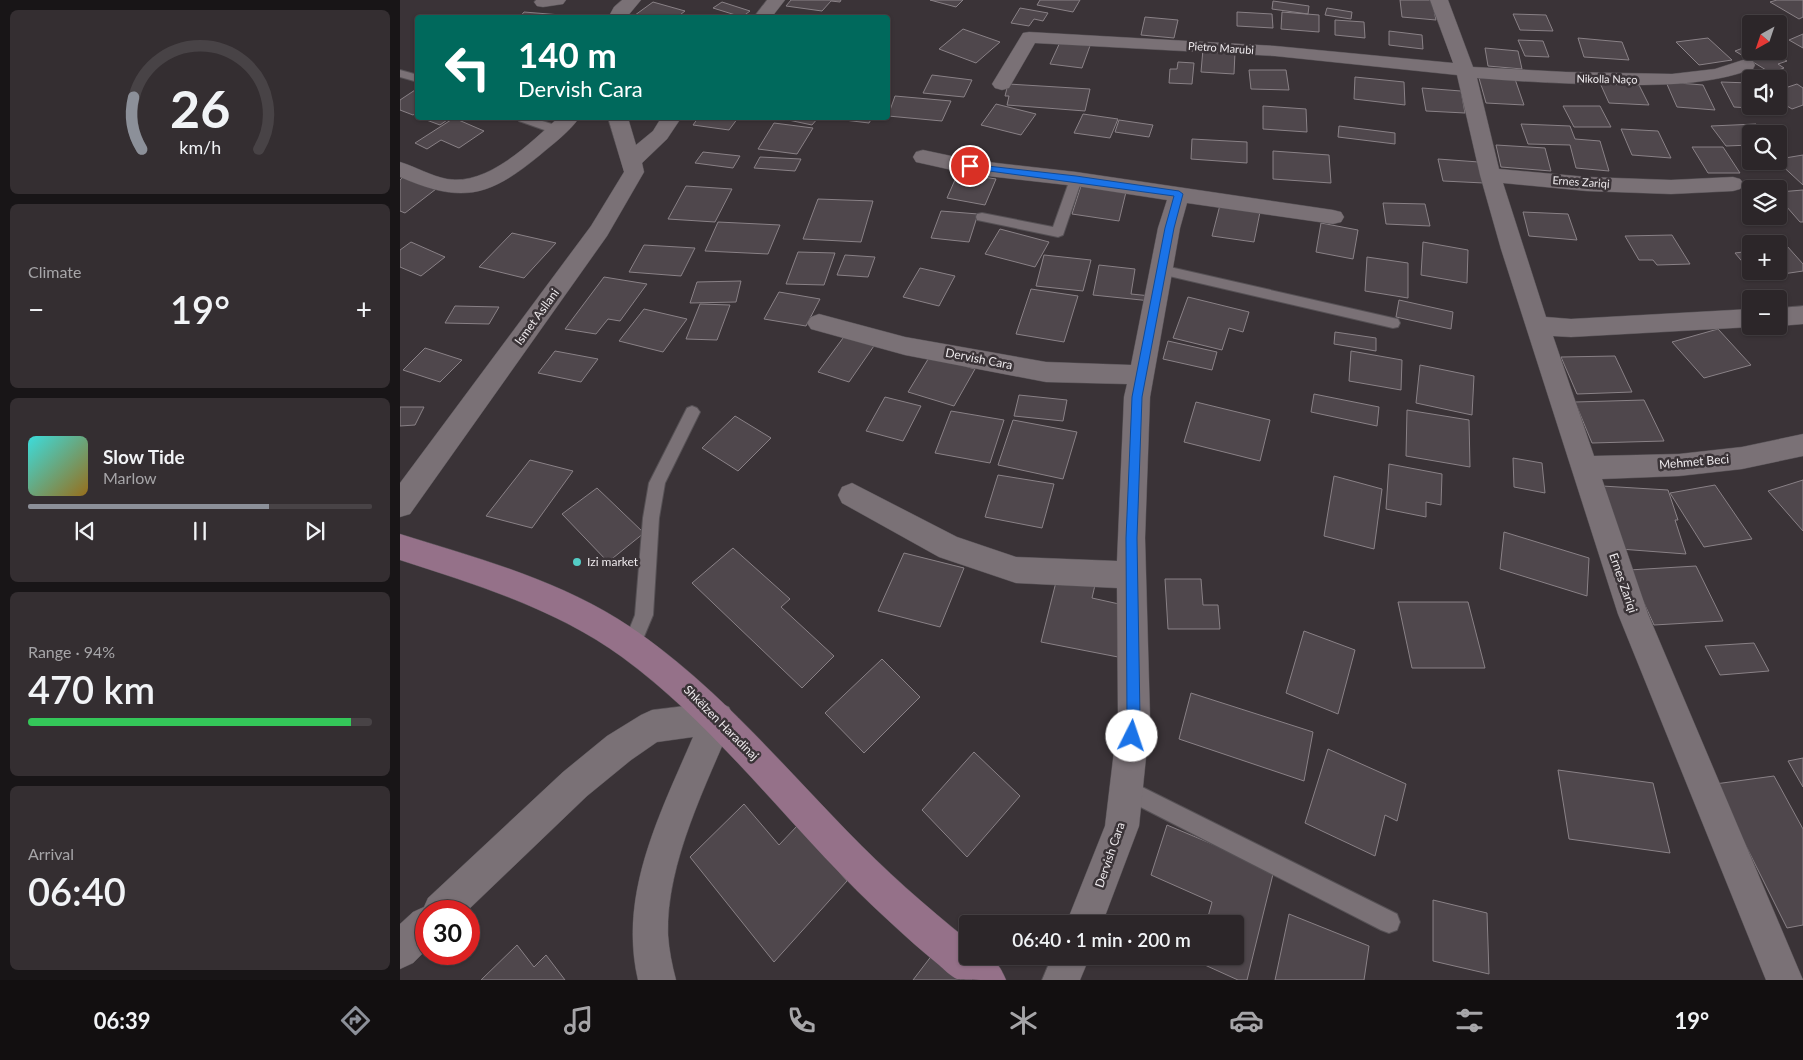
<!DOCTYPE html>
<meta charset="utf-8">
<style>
body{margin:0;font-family:Lato,sans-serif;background:#342e31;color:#f1f3f6;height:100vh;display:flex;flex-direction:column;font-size:19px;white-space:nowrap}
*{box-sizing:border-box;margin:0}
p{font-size:16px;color:#a6a5a8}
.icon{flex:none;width:28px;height:28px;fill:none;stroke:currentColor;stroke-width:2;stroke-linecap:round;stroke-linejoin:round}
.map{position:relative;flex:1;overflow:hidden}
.details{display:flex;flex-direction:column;gap:10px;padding:10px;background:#181517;width:400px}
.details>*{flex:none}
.guide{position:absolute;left:15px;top:15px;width:475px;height:105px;border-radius:5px;box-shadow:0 1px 4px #0004,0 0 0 1px #484346;background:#00695c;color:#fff;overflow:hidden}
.needle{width:32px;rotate:220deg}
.tools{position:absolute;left:1342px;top:15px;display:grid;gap:10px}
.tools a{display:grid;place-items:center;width:45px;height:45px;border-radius:5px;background:#2c2629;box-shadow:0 1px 4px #0004,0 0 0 1px #484346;font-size:25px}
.speed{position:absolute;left:15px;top:900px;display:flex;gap:10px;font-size:25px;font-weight:700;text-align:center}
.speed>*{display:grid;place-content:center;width:65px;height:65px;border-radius:50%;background:#2c2629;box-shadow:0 1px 4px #0004,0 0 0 1px #484346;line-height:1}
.speed .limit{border:8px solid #d22;background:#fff;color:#111}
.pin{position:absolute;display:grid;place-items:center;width:42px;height:42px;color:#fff;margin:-21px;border:2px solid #fff;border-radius:50%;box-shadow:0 1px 5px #0007}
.me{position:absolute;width:55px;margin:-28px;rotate:4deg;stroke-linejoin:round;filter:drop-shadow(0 0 4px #0008)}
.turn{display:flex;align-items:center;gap:18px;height:105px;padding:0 20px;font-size:22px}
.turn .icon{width:65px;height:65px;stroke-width:2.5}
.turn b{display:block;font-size:35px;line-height:42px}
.big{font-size:38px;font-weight:600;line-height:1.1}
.details .tile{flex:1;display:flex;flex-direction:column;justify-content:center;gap:8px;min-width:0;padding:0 18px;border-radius:8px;background:#342e31}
.details .dial{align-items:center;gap:0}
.dial svg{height:130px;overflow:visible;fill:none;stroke:#484346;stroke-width:7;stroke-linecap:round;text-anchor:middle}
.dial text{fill:#f1f3f6;stroke:none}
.song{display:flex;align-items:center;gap:15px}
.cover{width:60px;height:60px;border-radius:8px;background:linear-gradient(135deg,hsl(180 70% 55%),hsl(40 70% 35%))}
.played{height:5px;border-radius:2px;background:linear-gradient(90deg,#8c9099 70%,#484346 70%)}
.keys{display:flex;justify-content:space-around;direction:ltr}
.heat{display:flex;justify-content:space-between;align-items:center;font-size:28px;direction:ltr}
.charge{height:8px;border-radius:4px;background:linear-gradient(90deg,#34c759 94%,#484346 0)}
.trip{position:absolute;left:559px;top:915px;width:285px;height:50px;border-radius:5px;background:#2c2629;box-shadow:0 1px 4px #0004,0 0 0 1px #484346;font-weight:600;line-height:50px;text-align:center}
.menu{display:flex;height:80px;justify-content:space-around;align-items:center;background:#120f10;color:#a6a5a8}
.menu .icon{width:35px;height:35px}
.menu .selected{color:#8c9099}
.menu b{font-size:22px;color:#f1f3f6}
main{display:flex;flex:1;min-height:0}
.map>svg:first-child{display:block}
.building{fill:#4f474c;stroke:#898186}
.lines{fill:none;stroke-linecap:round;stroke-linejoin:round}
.lane-casing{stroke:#565155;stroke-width:2}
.street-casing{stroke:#565155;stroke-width:1}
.secondary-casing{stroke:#565155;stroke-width:1}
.lane{fill:#7a7176;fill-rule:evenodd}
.street{fill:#7a7176;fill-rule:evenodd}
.secondary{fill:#957189;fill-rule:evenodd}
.route{fill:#1a73e8;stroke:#114b97}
.poi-dot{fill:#54cdc6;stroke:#3a3337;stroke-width:2}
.labels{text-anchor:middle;stroke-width:5;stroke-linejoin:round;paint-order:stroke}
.far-street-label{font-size:11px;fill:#eeeaed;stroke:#3a3337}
.street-label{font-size:12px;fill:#eeeaed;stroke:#3a3337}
.poi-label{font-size:12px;fill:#eeeaed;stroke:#3a3337;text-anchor:start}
</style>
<main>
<section class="details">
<div class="tile dial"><svg viewBox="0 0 100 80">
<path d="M14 69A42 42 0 1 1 86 69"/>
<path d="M14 69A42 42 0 0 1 9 37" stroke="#8c9099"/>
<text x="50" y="56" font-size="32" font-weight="700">26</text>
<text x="50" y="72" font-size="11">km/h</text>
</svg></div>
<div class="tile"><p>Climate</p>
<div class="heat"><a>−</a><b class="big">19°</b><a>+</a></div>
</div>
<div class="tile">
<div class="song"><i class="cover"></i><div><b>Slow Tide</b><p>Marlow</p></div></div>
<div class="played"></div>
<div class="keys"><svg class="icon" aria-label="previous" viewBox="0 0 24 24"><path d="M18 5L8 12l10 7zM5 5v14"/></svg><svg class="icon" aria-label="pause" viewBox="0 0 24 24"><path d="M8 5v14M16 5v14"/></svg><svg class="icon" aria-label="next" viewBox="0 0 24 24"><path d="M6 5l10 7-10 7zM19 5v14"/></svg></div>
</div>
<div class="tile"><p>Range · 94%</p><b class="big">470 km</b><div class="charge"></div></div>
<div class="tile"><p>Arrival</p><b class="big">06:40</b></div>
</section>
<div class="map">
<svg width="1403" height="980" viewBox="0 0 1403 980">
<rect width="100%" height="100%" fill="#3a3337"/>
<path class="building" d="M391,0H441L440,2L431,1L422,11L386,6Z
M530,0H563L556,7Z
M640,0H680L673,12L637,5Z
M1000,0H1032L1036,20L1002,17Z
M1377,0H1403V17L1399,19L1370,2Z
M873,1L909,6L908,14L872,9Z
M253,2L285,11L276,18L267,15L264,18H231Z
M322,2L350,11L342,17L313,8Z
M620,8L648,13L643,21L634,19L629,26L611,23Z
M927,8L952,12L951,19L925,15Z
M124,12L161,15L159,18H119Z
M837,12L872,14L873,28L837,26Z
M882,12L919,15V32L881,29Z
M1113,14L1146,15L1153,31L1120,30Z
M745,17L778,20L774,38L741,35Z
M935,20L964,22L965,38L935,35Z
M563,29L600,42L576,63L539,49Z
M989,31L1022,35L1023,49L989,45Z
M1403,34V48L1389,40Z
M1178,38L1222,42L1229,60L1184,57Z
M1308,38L1332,60L1299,65L1276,42Z
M661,40L691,43L682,68L650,64Z
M1118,40L1143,41L1149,57L1125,56Z
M1351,45V51H1371L1387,61L1378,64L1384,68L1371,73L1335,51Z
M1085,48L1118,51L1122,69L1088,66Z
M803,49L835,52L834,74L801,72Z
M778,62L794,63L792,84L769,83L770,69H777Z
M849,70H886L889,90L851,89Z
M532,75L572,80L564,97L523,93Z
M955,77L1004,82L1005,105L954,99Z
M1079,78L1115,79L1124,105L1086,103Z
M1266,82L1303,85L1315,110L1277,107Z
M1321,82L1350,83L1351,106H1363L1365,109L1334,107Z
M1200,83L1239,85L1249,105L1209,103Z
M608,84L690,89L685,111L607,105L609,96H605Z
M1397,84L1403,88V105L1392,109L1379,101V90Z
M1022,88L1061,91L1065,113L1026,111Z
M15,90L18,91V112L13,115L0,110V100Z
M495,96L551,101L542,121L488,116Z
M596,104L636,114L621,135L581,125Z
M863,106L906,109L907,132L863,129Z
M1163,106H1200L1211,127H1174Z
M683,114L718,119L710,138L674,133Z
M21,118H50L40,125Z
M54,118L84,131L59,148L41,140L27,149L15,143Z
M298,118H338L329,130L293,125Z
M379,118H418L412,125Z
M437,118H472L469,123L436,119Z
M719,120L753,125L749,137L715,132Z
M374,123L413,128L397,154L358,149Z
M1121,124L1170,126L1175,139L1200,141L1209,171L1176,168L1170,145L1128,144Z
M1356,124L1364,134H1351V145L1326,146L1311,126Z
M939,126L995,133V144L938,137Z
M1221,129L1258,131L1271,158L1232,155Z
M792,139L847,142V163L791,159Z
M1096,145L1145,148L1151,171L1101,167Z
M1292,147H1323L1340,173H1308Z
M873,151L929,155L931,183L873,179Z
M303,152L340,156L333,168L295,163Z
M1403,155V185L1377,161L1379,159Z
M360,157L401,159L395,171L354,168Z
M1038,159L1079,162L1084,183L1043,181Z
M558,173L596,179L585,205L547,198Z
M3,177L36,189L5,213L0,211V180Z
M286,186L332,189L315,222L268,219Z
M681,186L726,192L719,221L672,214Z
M1403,190V222H1400L1379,198V192Z
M418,199L473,201L461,242L403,239Z
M983,203L1025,204L1030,226L986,224Z
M820,205L860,212L854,242L812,236Z
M541,211L578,214L569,242L531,238Z
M1123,212L1168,214L1177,240L1129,236Z
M318,222L380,225L368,254L305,251Z
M921,223L958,230L953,259L916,252Z
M600,229L649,242L635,267L585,254Z
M112,233L156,243L124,278L79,267Z
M1272,235L1290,264L1257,265L1253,260H1239L1225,236Z
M11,242L45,257L21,276L0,267V250Z
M1023,242L1068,250L1067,283L1021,275Z
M244,245L295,248L281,276L229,272Z
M1387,246L1403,264V271L1356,278L1335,253L1351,251V271H1379V247Z
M398,252L435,253L424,285L386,284Z
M445,255L475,257L468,277L437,275Z
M644,255L691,260L683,291L636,286Z
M967,257L1008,263V298L965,291Z
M699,265L735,269L731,294L751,296V301L693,295Z
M520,268L555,276L539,306L503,297Z
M204,277L247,284L220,321L208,319L196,334L165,329Z
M341,281L336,302L290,303L297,282Z
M631,289L678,296L664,342L616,334Z
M379,292L420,299L406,326L364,319Z
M788,297L849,312L843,332L829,328L822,350L773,338Z
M999,300L1053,312L1051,329L996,317Z
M300,304L330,305L317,340L286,339Z
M55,306L99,307L89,324L45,323Z
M244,309L287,319L263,352L219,341Z
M1318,329L1351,365L1304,378L1272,342Z
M935,332L976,338V351L934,344Z
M446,334L476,343L449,382L418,372Z
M768,341L817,352L812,370L763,359Z
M25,348L62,360L40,382L3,370Z
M155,351L198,359L181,382L138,373Z
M951,351L1002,360L1001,390L949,381Z
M530,356L575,369L554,406L508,392Z
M1215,356L1232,392L1177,394L1161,357Z
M1020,365L1074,376L1072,415L1016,403Z
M914,394L979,407L977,426L911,412Z
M619,395L667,400L663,421L614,416Z
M485,397L521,406L503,441L466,431Z
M1244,400L1264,441L1192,443L1175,402Z
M796,402L870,420L860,461L784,442Z
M0,407H24L15,425L0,426Z
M1007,410L1069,420L1070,467L1006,456Z
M551,411L604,420L590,463L535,453Z
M335,416L371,438L338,471L302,448Z
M613,420L677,432L663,479L598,465Z
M1113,458L1142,463L1145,493L1114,487Z
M130,460L173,471L132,528L86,516Z
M989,464L1042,474L1041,505L1026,502V517L986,509Z
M598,475L654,484L642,528L585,517Z
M934,476L982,489L974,549L924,536Z
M1403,480V531L1368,491Z
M1315,485L1352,539L1304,547L1270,493Z
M1202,486L1268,490L1278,520H1275L1286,554L1220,549Z
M197,488L244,533L208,562L162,514Z
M1104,532L1189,558L1187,596L1100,569Z
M333,548L390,599L381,607L434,656L402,688L292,583Z
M504,553L564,568L540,627L478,611Z
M1296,566L1323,621L1254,625L1229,570Z
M657,578L695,585L692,598L728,606L718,657L641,642Z
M765,579H801L803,605H818L820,629H768Z
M998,602H1068L1085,668H1012Z
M904,631L955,650L938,714L886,693Z
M1354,643L1369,671L1320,675L1305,646Z
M482,659L520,697L464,753L425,713Z
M791,693L913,732L904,781L779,739Z
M928,749L1006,784L997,821L985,815L975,856L905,823Z
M574,752L620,796L567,857L522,810Z
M1403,758V787L1388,761Z
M1158,770L1253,783L1270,853L1169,839Z
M1374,776L1403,829V925L1387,928L1315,784Z
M344,804L379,845L398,825L447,881L374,962L290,857Z
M767,825L874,870L847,980H838L796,961L797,956H835V924H806L812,902L751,875Z
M1033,900L1087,913L1089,974L1033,961Z
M889,914L969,946L964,980H875Z
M117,945L134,967L146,955L165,980H81Z
M539,946L572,980H513Z"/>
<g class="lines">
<g class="lane-casing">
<path id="lane" d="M0,70L18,75V82L0,77Z
M117,118H133L161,127L163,130L161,133H153L119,121Z
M676,175L682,179L663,235L658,237L582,221L577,220L576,217L577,214L582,213L653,227L670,179Z
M761,265L993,318L998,319L1000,323L998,327L993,328L756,273L754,270L756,267Z
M292,406L297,408L300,412L265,483L259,518L253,615L238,651L232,654L226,651L223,645L235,615L243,518L249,483L287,408Z
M726,779L997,914L1000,922L997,930L989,933L981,930L719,796L716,789L719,782Z"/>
</g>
<g class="street-casing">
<path id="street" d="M136,0H166L163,4L143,7L137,6L134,2Z
M222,0H241L226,18H208L214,7Z
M367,0H385L371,18H353Z
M1030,0H1048L1073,67L1166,72L1272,74L1315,69L1346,59L1353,61L1355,65L1353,69C1308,85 1265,85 1218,85C1171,84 1124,82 1077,78L1099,169L1187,177L1271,180L1333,177L1340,179L1344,184L1340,189L1333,191L1271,194L1187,191L1103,183L1146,317L1171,319L1351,309V326H1353L1351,327L1171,337L1153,336L1194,456L1279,454L1342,447L1403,434V456L1342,469L1279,476L1202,479L1248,614L1403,980H1366L1218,614L1101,249L1080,175L1057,75L875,56L635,43L609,88L602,90L595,88L592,84L623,33L629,32L875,46L1053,63Z
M158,118H179C169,132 153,144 140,155C89,197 62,204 0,177V162C16,167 31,176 47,179C88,186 130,143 158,118Z
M208,118H228L236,145L253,131L261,118H281L267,139L242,163L244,172L207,236L10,514L0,517V483L191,226L224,172Z
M523,150L570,160L676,172L933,210L941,212L944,217L941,222L933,224L787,203L780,228L750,397L745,538L750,718L739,826L702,924H666L705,826L718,718L717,588L616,583L539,557L442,503L438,495L442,487L452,483L557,537L616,557L717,561L724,397L727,384L646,382L505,355L411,329L407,323L411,317L419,314L505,337L646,362L731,365L758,228L767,200L676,186L570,174L516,162L513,157L516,152Z
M1403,306V324L1379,326V308Z
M318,702L329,707L334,718C307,784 266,862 268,935C269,950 272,965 276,980H238C218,894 260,814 293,737L257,742L231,760L187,796L67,911H26V950L13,963L0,969V924L13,912L24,907L28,898L163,772L207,736L241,715L252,710Z
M652,956H690L680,980H642Z"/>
</g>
<g class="secondary-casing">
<path id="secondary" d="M0,534C74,557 152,578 218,619C307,675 374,756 447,831C485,870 525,906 568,940V956C590,956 597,958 606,980C597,980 563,980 557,979C550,976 544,969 539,965C522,951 506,937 490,922C397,838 324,732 222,657C156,609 77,585 0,560Z"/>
</g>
<use href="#lane" class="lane"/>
<use href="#street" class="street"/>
<use href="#secondary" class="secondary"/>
</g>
<path class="route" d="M570,164L676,176L779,191L783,194L774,228L742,397L737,538L740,718L737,741L732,743L727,741L725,736L727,718L726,538L732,397L765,228L774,196L567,168V165Z"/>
<circle class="poi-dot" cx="177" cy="562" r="5"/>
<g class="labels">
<g class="far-street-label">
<text transform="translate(821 48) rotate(4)" y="4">Pietro Marubi</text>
<text transform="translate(1207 79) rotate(1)" y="4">Nikolla Naço</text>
<text transform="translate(1181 182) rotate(4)" y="4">Ernes Zariqi</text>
</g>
<g class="street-label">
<text transform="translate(137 317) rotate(-54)" y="4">Ismet Asllani</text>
<text transform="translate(579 359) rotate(11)" y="4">Dervish Cara</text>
<text transform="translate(1294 462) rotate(-5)" y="4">Mehmet Beci</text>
<text transform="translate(1223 583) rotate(71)" y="4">Ernes Zariqi</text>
<text transform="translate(321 723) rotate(45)" y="4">Shkëlzen Haradinaj</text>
<text transform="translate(710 855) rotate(-71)" y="4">Dervish Cara</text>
</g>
<g class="poi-label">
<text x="187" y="566">Izi market</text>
</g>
</g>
</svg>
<div class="tools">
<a><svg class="needle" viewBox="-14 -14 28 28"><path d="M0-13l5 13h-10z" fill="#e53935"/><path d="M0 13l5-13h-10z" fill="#a6a5a8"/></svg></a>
<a><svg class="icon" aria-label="sound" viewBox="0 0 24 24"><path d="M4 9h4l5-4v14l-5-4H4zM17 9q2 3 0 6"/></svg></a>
<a><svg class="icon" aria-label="search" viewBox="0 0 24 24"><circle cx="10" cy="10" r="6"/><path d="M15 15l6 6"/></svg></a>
<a><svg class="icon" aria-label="layers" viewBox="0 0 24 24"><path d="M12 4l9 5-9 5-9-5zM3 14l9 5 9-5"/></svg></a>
<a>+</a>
<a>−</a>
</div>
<div class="speed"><div class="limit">30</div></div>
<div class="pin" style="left:570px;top:166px;background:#d93025"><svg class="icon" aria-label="arrive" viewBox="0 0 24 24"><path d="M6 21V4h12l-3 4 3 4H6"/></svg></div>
<svg class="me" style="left:732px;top:736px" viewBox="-20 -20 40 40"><circle r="19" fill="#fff"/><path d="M0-13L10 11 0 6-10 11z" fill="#1a73e8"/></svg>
<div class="trip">06:40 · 1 min · 200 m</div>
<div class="guide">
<div class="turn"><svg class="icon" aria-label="left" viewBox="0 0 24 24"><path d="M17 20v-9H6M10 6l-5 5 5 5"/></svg><div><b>140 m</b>Dervish Cara</div></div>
</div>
</div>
</main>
<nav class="menu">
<b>06:39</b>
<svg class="icon selected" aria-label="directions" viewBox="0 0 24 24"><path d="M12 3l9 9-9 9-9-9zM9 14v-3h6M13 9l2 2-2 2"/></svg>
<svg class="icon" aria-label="music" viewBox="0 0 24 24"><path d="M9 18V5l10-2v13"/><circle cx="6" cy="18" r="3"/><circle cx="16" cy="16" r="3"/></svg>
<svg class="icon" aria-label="phone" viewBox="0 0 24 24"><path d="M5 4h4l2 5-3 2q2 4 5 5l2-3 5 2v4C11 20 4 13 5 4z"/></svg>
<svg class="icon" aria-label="climate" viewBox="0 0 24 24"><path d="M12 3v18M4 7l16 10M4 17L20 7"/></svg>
<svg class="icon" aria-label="car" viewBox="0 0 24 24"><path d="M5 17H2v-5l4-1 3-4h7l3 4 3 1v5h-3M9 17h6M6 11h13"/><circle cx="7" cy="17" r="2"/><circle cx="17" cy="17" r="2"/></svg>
<svg class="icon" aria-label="filters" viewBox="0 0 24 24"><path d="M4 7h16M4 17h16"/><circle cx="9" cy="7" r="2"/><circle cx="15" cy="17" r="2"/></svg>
<b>19°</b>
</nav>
